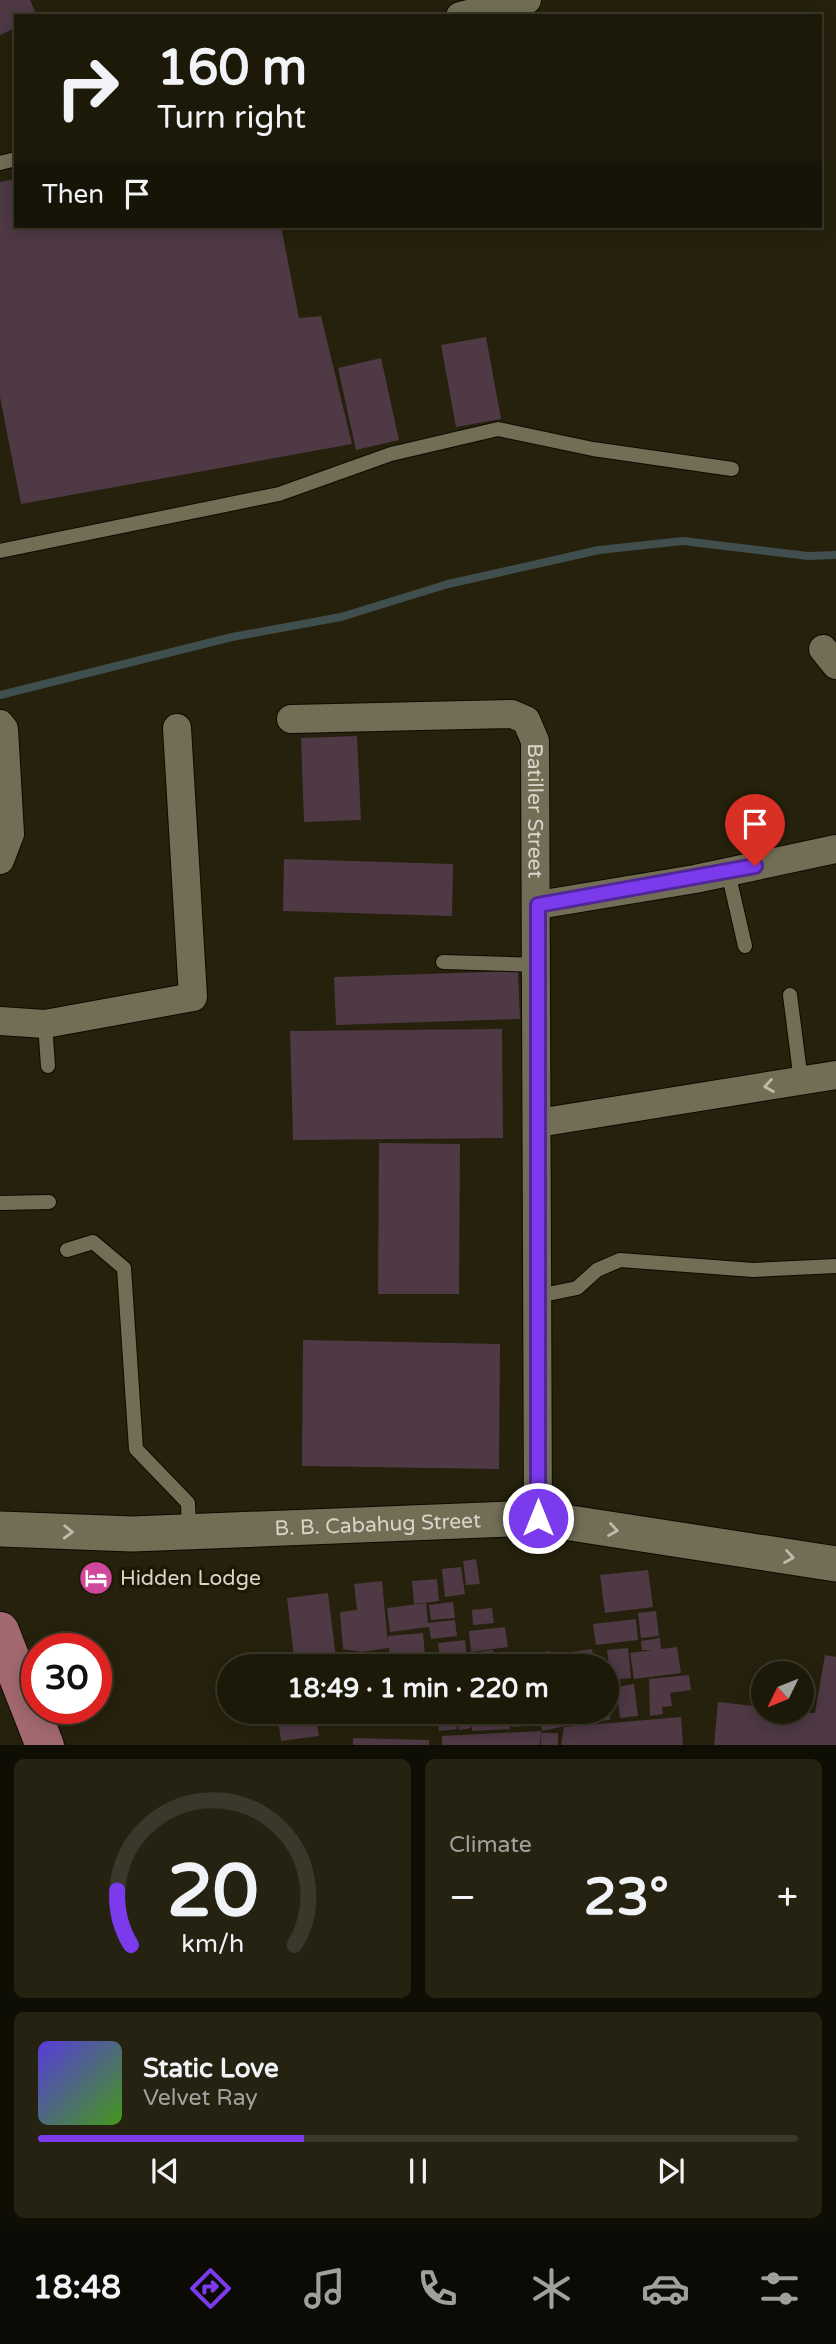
<!DOCTYPE html>
<meta charset="utf-8">
<style>
body{margin:0;font-family:"Varela Round",sans-serif;background:#252212;color:#f1f3f6;height:100vh;display:flex;flex-direction:column;font-size:26px;white-space:nowrap}
*{box-sizing:border-box;margin:0}
p{font-size:23px;color:#a0a09c}
.icon{flex:none;width:38px;height:38px;fill:none;stroke:currentColor;stroke-width:2;stroke-linecap:round;stroke-linejoin:round}
.map{position:relative;height:1745px;overflow:hidden}
.panel{display:flex;flex-direction:column;gap:14px;padding:14px;background:#0f0e05;flex:1}
.panel>*{flex:none}
.guide{position:absolute;left:14px;top:14px;width:808px;height:214px;border-radius:0px;box-shadow:0 4px 18px #0003,0 0 0 2px #3a382a;background:#1c1909;color:#f1f3f6;overflow:hidden}
.needle{width:46px;rotate:227deg}
.tools{position:absolute;left:751px;top:1661px;display:grid;gap:14px}
.tools a{display:grid;place-items:center;width:63px;height:63px;border-radius:50%;background:#1c1909;box-shadow:0 4px 18px #0003,0 0 0 2px #3a382a;font-size:35px}
.speed{position:absolute;left:21px;top:1633px;display:flex;gap:14px;font-size:35px;font-weight:700;text-align:center}
.speed>*{display:grid;place-content:center;width:91px;height:91px;border-radius:50%;background:#1c1909;box-shadow:0 4px 18px #0003,0 0 0 2px #3a382a;line-height:1}
.speed .limit{border:10px solid #d22;background:#fff;color:#111}
.pin{position:absolute;display:grid;place-items:center;width:60px;height:60px;color:#fff;margin:-72px -30px;border-radius:50% 50% 50% 0;rotate:-45deg;box-shadow:0 0 7px #0007}
.pin .icon{rotate:45deg}
.me{position:absolute;width:77px;margin:-38px;rotate:0deg;stroke-linejoin:round;filter:drop-shadow(0 0 5px #0008)}
.turn{display:flex;align-items:center;gap:24px;height:147px;padding:0 28px;font-size:32px}
.turn .icon{width:91px;height:91px;stroke-width:2.5}
.turn b{display:block;font-size:49px;line-height:60px}
.then{display:flex;align-items:center;height:66px;padding:0 28px;background:#0003;gap:14px;font-size:26px}
.big{font-size:52px;font-weight:700;line-height:1.1}
.panel .card{flex:1;display:flex;flex-direction:column;justify-content:center;gap:10px;min-width:0;padding:0 24px;border-radius:10px;background:#252212}
.panel .dial{align-items:center;gap:0}
.dial svg{height:182px;overflow:visible;fill:none;stroke:#3a382a;stroke-width:7;stroke-linecap:round;text-anchor:middle}
.dial text{fill:#f1f3f6;stroke:none}
.song{display:flex;align-items:center;gap:21px}
.cover{width:84px;height:84px;border-radius:10px;background:linear-gradient(135deg,hsl(250 70% 55%),hsl(100 70% 35%))}
.played{height:7px;border-radius:4px;background:linear-gradient(90deg,#7c3aed 35%,#3a382a 35%)}
.keys{display:flex;justify-content:space-around;direction:ltr}
.heat{display:flex;justify-content:space-between;align-items:center;font-size:38px;direction:ltr}
.panel .tiles{flex:1;display:grid;gap:14px;grid-template-columns:1fr 1fr}
.card:last-child{grid-column:span 2}
.trip{position:absolute;left:217px;top:1654px;width:402px;height:70px;border-radius:35px;background:#1c1909;box-shadow:0 4px 18px #0003,0 0 0 2px #3a382a;font-weight:700;line-height:70px;text-align:center}
.menu{display:flex;height:112px;justify-content:space-around;align-items:center;background:#0b0a04;color:#a0a09c}
.menu .icon{width:49px;height:49px}
.menu .selected{color:#7c3aed}
.menu b{font-size:32px;color:#f1f3f6}
.map>svg:first-child{display:block}
.lines{fill:none;stroke-linecap:round;stroke-linejoin:round}
.stream{stroke:#414e4e;stroke-width:8}
.building{fill:#4e3945}
.service-casing{stroke:#0f0a00;stroke-width:16}
.minor-casing{stroke:#0f0a00;stroke-width:30}
.tertiary-casing{stroke:#0f0a00;stroke-width:37}
.primary-casing{stroke:#0f0a00;stroke-width:40}
.service{stroke:#726e56;stroke-width:14}
.minor{stroke:#726e56;stroke-width:28}
.tertiary{stroke:#726e56;stroke-width:35}
.primary{stroke:#a36970;stroke-width:38}
.oneway{stroke:#bebbac}
.route-casing{stroke:#51269a;stroke-width:18}
.route{stroke:#7c3aed;stroke-width:12}
.labels{text-anchor:middle;stroke-width:7;stroke-linejoin:round;paint-order:stroke}
.street-label{font-size:21px;fill:#d8d5c9;stroke:#1c1804}
.poi-label{font-size:21px;fill:#d8d5c9;stroke:#1c1804;text-anchor:start}
</style>
<div class="map">
<svg width="836" height="1746" viewBox="0 0 836 1746">
<rect width="100%" height="100%" fill="#25210c"/>
<g class="lines">
<path class="stream" d="M0,695L232,637L341,617L448,584L599,550L683,541L808,556L836,555"/>
</g>
<path class="building" d="M0,0H30L37,16H16V28L0,35Z
M16,179V226H281L299,318L321,316L352,444L21,504L0,397V182Z
M486,337L501,419L456,427L441,345Z
M381,358L399,440L356,450L338,368Z
M357,736L361,820L304,822L301,738Z
M284,859L453,864L452,916L283,911Z
M518,971L520,1019L336,1025L334,977Z
M502,1029L503,1138L293,1140L290,1031Z
M379,1143L460,1144L459,1294H378Z
M303,1340L500,1344L499,1469L302,1466Z
M476,1559L480,1584L466,1585L463,1561Z
M461,1567L465,1594L445,1597L442,1569Z
M648,1570L653,1607L605,1613L600,1575Z
M437,1579L439,1601L414,1604L412,1581Z
M382,1581L388,1644V1636L423,1633L426,1666H390L389,1648L361,1652L343,1649L340,1612L357,1610L354,1584Z
M328,1593L337,1666H295L287,1598Z
M453,1602L455,1618L431,1620L429,1605Z
M426,1603L428,1623L455,1620L457,1636L431,1639L429,1627L390,1632L387,1608Z
M492,1608L494,1623L473,1625L472,1610Z
M656,1611L659,1636L641,1638L638,1613Z
M636,1619L638,1640L596,1645L593,1624Z
M505,1627L508,1647L471,1652L469,1631Z
M660,1638L661,1649L677,1647L681,1673L634,1679L630,1653L653,1650H642L641,1641Z
M465,1640L467,1656L440,1660L438,1643Z
M628,1648L631,1678L611,1680L607,1650Z
M592,1649L595,1666H559L557,1654Z
M493,1650L494,1662L473,1664L471,1653Z
M550,1651L552,1666H513L512,1656Z
M825,1655L836,1657V1746H714L718,1702L763,1707V1712L815,1713Z
M689,1675L691,1690L670,1693L672,1706L662,1707L663,1714L650,1716L649,1679Z
M634,1684L638,1716L620,1718L616,1687Z
M277,1712H315L319,1736L281,1741Z
M358,1712H388L389,1720L360,1723Z
M437,1712H455L457,1729L439,1731Z
M457,1712H469L471,1728L459,1730Z
M471,1712H502L503,1716H510V1729L472,1731Z
M512,1712H536L537,1725L513,1727Z
M540,1712H572L574,1724L542,1731Z
M579,1712H609L610,1720L580,1722Z
M681,1717L683,1746H561L564,1727Z
M541,1731L540,1746H442V1736Z
M541,1733H558V1746H541Z
M353,1738L429,1740V1746H353Z"/>
<g class="lines">
<g class="service-casing">
<path id="service" d="M0,163L16,159
M0,551L279,494L391,454L498,429L593,449L732,469
M728,872L745,946
M443,962L538,965
M790,995L801,1081
M45,1024L48,1066
M0,1203L49,1202
M67,1250L93,1242L124,1268L136,1449L188,1503L189,1531
M538,1296L577,1288L597,1270L620,1260L753,1270L836,1266"/>
</g>
<g class="minor-casing">
<g id="minor">
<path d="M460,16L527,0"/>
<path d="M823,649L836,665"/>
<path id="s1" d="M291,719L512,714L526,720L535,741L538,1518"/>
<path d="M0,724L4,729L10,834L0,860"/>
<path d="M538,905L695,879L836,849"/>
<path d="M0,1021L45,1024L193,997L177,728"/>
<path d="M538,1123L836,1075"/>
</g>
</g>
<g class="tertiary-casing">
<g id="tertiary">
<path id="s2" d="M0,1529L132,1534L538,1518L836,1564"/>
</g>
</g>
<g class="primary-casing">
<path id="primary" d="M0,1631L45,1746"/>
</g>
<use href="#service" class="service"/>
<use href="#minor" class="minor"/>
<use href="#tertiary" class="tertiary"/>
<use href="#primary" class="primary"/>
</g>
<defs><path id="oneway-chevron" d="M-2-3.5L2.5 0L-2 3.5" fill="none" stroke-width="1.6" stroke-linecap="round" stroke-linejoin="round" transform="scale(1.75)"/></defs>
<g class="oneway">
<use href="#oneway-chevron" transform="translate(769 1086) rotate(171)"/>
<use href="#oneway-chevron" transform="translate(613 1530) rotate(9)"/>
<use href="#oneway-chevron" transform="translate(68 1532) rotate(2)"/>
<use href="#oneway-chevron" transform="translate(789 1557) rotate(9)"/>
</g>
<g class="lines">
<g class="route-casing">
<path id="route" d="M538,1518V905L755,866"/>
</g>
<use href="#route" class="route"/>
</g>
<defs>
<g id="hotel-disc" transform="scale(1.75)"><circle r="9.5" fill="#d1479c" stroke="#1c1804"/><path d="M-6-4.5h1.5V1H6V5H4.5V3h-9V5H-6ZM-4 0a1.8 1.8 0 1 1 3.6 0ZM.5 0V-2.5h3Q6-2.5 6 0Z" fill="#fff"/></g>
</defs>
<g fill-rule="evenodd">
<use href="#hotel-disc" x="96" y="1578"/>
</g>
<g class="labels">
<g class="street-label">
<text dy="7" stroke="none"><textPath href="#s1" startOffset="329">Batiller Street</textPath></text>
<text dy="7" stroke="none"><textPath href="#s2" startOffset="378">B. B. Cabahug Street</textPath></text>
</g>
<g class="poi-label">
<text x="120" y="1585">Hidden Lodge</text>
</g>
</g>
</svg>
<div class="tools">
<a><svg class="needle" viewBox="-14 -14 28 28"><path d="M0-13l5 13h-10z" fill="#e53935"/><path d="M0 13l5-13h-10z" fill="#a0a09c"/></svg></a>
</div>
<div class="speed"><div class="limit">30</div></div>
<div class="pin" style="left:755px;top:866px;background:#d93025"><svg class="icon" aria-label="arrive" viewBox="0 0 24 24"><path d="M6 21V4h12l-3 4 3 4H6"/></svg></div>
<svg class="me" style="left:538px;top:1518px" viewBox="-20 -20 40 40"><circle r="17" fill="#7c3aed" stroke="#fff" stroke-width="3"/><path d="M0-11L8 9 0 5-8 9z" fill="#fff"/></svg>
<div class="trip">18:49 · 1 min · 220 m</div>
<div class="guide">
<div class="turn"><svg class="icon" aria-label="right" viewBox="0 0 24 24"><path d="M7 20v-9h11M14 6l5 5-5 5"/></svg><div><b>160 m</b>Turn right</div></div>
<div class="then">Then<svg class="icon" aria-label="arrive" viewBox="0 0 24 24"><path d="M6 21V4h12l-3 4 3 4H6"/></svg></div>
</div>
</div>
<section class="panel">
<div class="tiles">
<div class="card dial"><svg viewBox="0 0 100 80">
<path d="M14 69A42 42 0 1 1 86 69"/>
<path d="M14 69A42 42 0 0 1 8 45" stroke="#7c3aed"/>
<text x="50" y="56" font-size="32" font-weight="700">20</text>
<text x="50" y="72" font-size="11">km/h</text>
</svg></div>
<div class="card"><p>Climate</p>
<div class="heat"><a>−</a><b class="big">23°</b><a>+</a></div>
</div>
<div class="card">
<div class="song"><i class="cover"></i><div><b>Static Love</b><p>Velvet Ray</p></div></div>
<div class="played"></div>
<div class="keys"><svg class="icon" aria-label="previous" viewBox="0 0 24 24"><path d="M18 5L8 12l10 7zM5 5v14"/></svg><svg class="icon" aria-label="pause" viewBox="0 0 24 24"><path d="M8 5v14M16 5v14"/></svg><svg class="icon" aria-label="next" viewBox="0 0 24 24"><path d="M6 5l10 7-10 7zM19 5v14"/></svg></div>
</div>
</div>
</section>
<nav class="menu">
<b>18:48</b>
<svg class="icon selected" aria-label="directions" viewBox="0 0 24 24"><path d="M12 3l9 9-9 9-9-9zM9 14v-3h6M13 9l2 2-2 2"/></svg>
<svg class="icon" aria-label="music" viewBox="0 0 24 24"><path d="M9 18V5l10-2v13"/><circle cx="6" cy="18" r="3"/><circle cx="16" cy="16" r="3"/></svg>
<svg class="icon" aria-label="phone" viewBox="0 0 24 24"><path d="M5 4h4l2 5-3 2q2 4 5 5l2-3 5 2v4C11 20 4 13 5 4z"/></svg>
<svg class="icon" aria-label="climate" viewBox="0 0 24 24"><path d="M12 3v18M4 7l16 10M4 17L20 7"/></svg>
<svg class="icon" aria-label="car" viewBox="0 0 24 24"><path d="M5 17H2v-5l4-1 3-4h7l3 4 3 1v5h-3M9 17h6M6 11h13"/><circle cx="7" cy="17" r="2"/><circle cx="17" cy="17" r="2"/></svg>
<svg class="icon" aria-label="filters" viewBox="0 0 24 24"><path d="M4 7h16M4 17h16"/><circle cx="9" cy="7" r="2"/><circle cx="15" cy="17" r="2"/></svg>
</nav>
